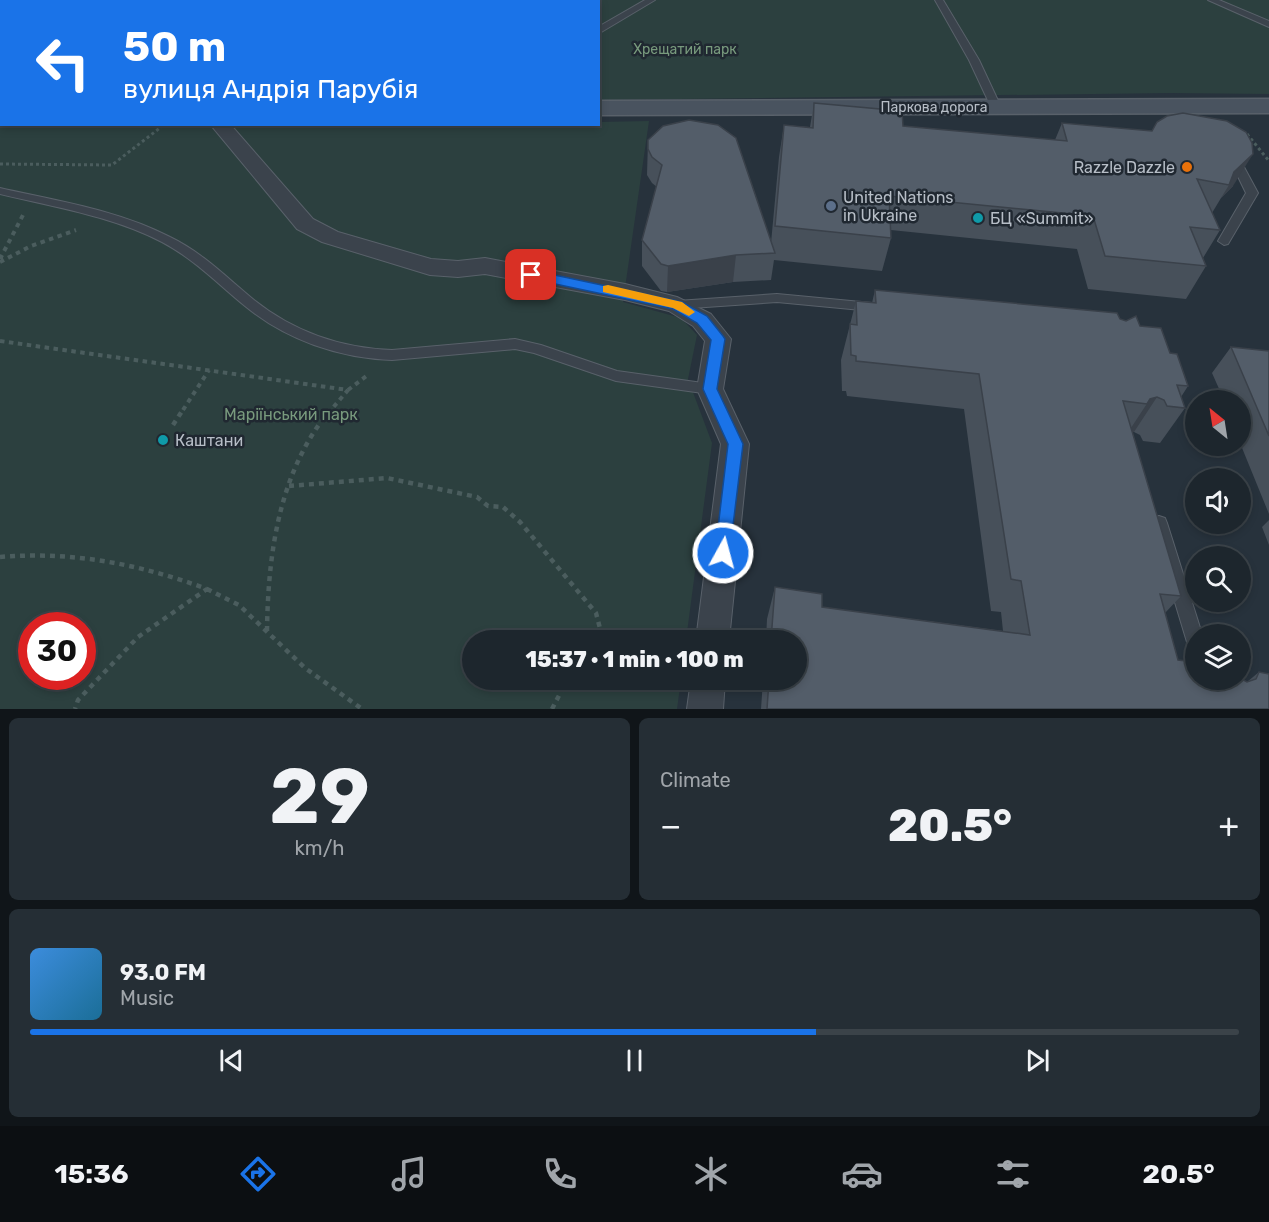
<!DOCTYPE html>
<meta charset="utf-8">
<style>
body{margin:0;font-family:Rubik,sans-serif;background:#252e35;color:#f1f3f6;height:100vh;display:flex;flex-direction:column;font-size:22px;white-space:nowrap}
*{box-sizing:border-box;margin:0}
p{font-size:20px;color:#a0a5aa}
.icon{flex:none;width:33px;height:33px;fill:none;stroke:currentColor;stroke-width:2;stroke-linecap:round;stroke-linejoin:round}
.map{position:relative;height:709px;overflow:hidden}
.drawer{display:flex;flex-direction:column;gap:9px;padding:9px;background:#101519;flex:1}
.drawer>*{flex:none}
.banner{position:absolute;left:0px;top:0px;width:600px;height:126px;box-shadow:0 3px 9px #0003,0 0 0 2px #3b4349;background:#1a73e8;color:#fff;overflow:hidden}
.needle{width:39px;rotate:330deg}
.buttons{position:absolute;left:1185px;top:390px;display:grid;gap:12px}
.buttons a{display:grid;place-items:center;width:66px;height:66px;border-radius:50%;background:#1d262d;box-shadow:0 3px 9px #0003,0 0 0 2px #3b4349;font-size:30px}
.speed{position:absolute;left:18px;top:612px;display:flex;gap:12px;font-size:30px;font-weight:700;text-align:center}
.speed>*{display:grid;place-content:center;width:78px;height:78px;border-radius:50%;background:#1d262d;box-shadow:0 3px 9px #0003,0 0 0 2px #3b4349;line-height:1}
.speed .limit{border:9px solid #d22;background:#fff;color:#111}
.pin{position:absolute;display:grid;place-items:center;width:51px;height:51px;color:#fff;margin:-26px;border-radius:12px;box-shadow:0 3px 9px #0006}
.me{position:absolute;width:66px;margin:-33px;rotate:7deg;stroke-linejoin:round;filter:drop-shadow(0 0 4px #0008)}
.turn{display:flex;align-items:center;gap:21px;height:126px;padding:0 24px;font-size:27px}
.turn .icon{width:78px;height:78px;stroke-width:2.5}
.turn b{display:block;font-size:42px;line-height:51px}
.big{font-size:45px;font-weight:800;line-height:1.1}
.drawer .tile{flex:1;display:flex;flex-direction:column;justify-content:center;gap:9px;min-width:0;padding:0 21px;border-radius:9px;background:#252e35}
.drawer .dial{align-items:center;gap:0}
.dial b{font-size:78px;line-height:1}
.song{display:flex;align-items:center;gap:18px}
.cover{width:72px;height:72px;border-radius:9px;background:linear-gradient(135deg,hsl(210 70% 55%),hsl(200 70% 35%))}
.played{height:6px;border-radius:3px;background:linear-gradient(90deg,#1a73e8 65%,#3b4349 65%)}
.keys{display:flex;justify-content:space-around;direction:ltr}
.heat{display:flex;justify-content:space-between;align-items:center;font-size:33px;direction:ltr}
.drawer .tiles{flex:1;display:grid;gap:9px;grid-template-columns:1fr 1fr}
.tile:last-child{grid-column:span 2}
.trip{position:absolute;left:462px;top:630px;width:345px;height:60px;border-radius:30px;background:#1d262d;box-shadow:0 3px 9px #0003,0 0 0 2px #3b4349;font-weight:800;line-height:60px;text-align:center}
.dock{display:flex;height:96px;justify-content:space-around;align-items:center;background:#0c0f12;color:#a0a5aa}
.dock .icon{width:42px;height:42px}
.dock .active{color:#1a73e8}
.dock b{font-size:27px;color:#f1f3f6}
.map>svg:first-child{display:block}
.green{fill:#2c403f;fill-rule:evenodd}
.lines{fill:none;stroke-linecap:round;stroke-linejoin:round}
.lane-casing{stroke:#59616a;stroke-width:2}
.street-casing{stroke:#59616a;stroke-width:2}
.secondary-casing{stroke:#59616a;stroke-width:3}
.path-far2{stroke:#4b5d5e;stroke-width:3;stroke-dasharray:3 3;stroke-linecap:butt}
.path-far1{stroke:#4b5d5e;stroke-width:4;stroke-dasharray:4.5 4.5;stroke-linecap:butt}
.path{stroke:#4b5d5e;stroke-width:4.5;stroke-dasharray:5 5;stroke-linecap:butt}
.lane{fill:#3b434c;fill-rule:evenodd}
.street{fill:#3b434c;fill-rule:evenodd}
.secondary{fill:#49535f;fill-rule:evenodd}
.wall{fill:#47505a}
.shaded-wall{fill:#3a414a}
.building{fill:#535d69;stroke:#3a414a;stroke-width:1.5}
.route{fill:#1a73e8;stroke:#114b97;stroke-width:1.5}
.slow{fill:#f59e0b}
.food-dot{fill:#e8710a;stroke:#202831;stroke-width:2}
.service-dot{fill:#5c6f8a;stroke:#202831;stroke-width:2}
.culture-dot{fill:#0f9aa8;stroke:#202831;stroke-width:2}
.labels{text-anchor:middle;stroke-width:5;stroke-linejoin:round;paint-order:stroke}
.far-park-label{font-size:14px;fill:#789a7d;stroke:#202831}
.far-street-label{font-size:14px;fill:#b7bec7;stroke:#202831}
.poi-label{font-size:16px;fill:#b7bec7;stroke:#202831;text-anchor:start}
.park-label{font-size:16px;fill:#789a7d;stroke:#202831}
</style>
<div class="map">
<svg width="1269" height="709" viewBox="0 0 1269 709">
<rect width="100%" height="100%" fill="#27323c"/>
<path class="green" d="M0,0H1269V94L1171,93L599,100L598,2H2L0,6Z
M0,117L2,124H598L599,122L649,121L623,302L681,318L697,335L688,379L712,443L686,640H472V680H681L677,709H0ZM32,626H82V676H32Z"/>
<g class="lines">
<g class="lane-casing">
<path id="lane" d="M281,0H289L280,2Z
M645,0H655L598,34V27Z
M935,0H943L979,60L1001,107L1000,109L996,110L991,107L969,60Z
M1208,0H1219L1269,21V27Z
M1233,153L1238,156L1258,193L1228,244L1224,245L1218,241L1246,193L1228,156Z
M0,188C57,201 118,210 170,237C203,253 226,277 254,300C294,332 341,348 392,350L515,339L541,345L617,371L710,384L715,385L717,389L715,393L710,394L616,381L534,353L515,349L392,360C339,358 286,340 245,306C217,283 194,259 162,242C112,216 54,207 0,194Z
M777,294L872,303L878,307L872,311L777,302L677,309L671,305L677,301Z
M1159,516L1165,518L1167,523L1202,634H1196V650L1190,648L1187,642L1151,523L1153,518Z"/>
</g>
<g class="street-casing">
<path id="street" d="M210,124H230L313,219L338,232L431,259L458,261L485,258L625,284L677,297L711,314L731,339L723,389L749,444L729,640H696L721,444L697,389L705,341L693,326L669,311L625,300L485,274L458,277L430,275L322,242L297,229Z
M691,680H725L723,709H687Z"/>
</g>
<g class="secondary-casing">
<path id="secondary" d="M1269,99V113L598,115V101Z"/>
</g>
<path class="path-far2" d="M558,0L560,2
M462,2L465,0
M1247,134L1269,161
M0,164L112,165L165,124"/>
<path class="path-far1" d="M0,259L23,215
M0,262L31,246L76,230
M0,341L348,390L331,410
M348,390L369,374
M183,410L209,370"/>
<path class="path" d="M173,425L184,408
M289,486L387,478L477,497L488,506L503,507L520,522L596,613L603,640
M0,557C73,551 139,564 207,589L138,637L78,700L75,709
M207,589L239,605L305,668L362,709
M267,631C268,554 279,469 332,408
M552,709L567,680"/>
<use href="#lane" class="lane"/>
<use href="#street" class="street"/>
<use href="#secondary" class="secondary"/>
</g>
<path class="wall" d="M814,103L903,126L1055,140L1062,123L1233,186L1221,198L1212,213L1220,230L1203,258L1206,266L1186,299L1088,289L1077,249L891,230V238L882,271L774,260L771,280L733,282L667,292L661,291L642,266V240L657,187L652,183L647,175L648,140L771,243L779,157L784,125L810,127Z
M875,290L1120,319L1140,326L1170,353L1188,386L1181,397L1185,408L1160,443L1143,441L1140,435L1134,432H1132L1181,596L1165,613L1178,660L1247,682L1259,672L1269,709H761L763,680H796V640H766L767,619L775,587L822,607L1003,631L1001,612L991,611L964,409L847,396L846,391H842L841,360L856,301L872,303Z
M1231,347L1269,351V514L1240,443V400H1224L1212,373Z
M1269,520V545L1262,527Z"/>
<path class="shaded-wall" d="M2,87V111H0V88Z
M1253,154L1233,186L1221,198L1229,185L1234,172Z
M736,255L733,282L667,292L668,266Z
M1157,397L1134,432L1127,434L1150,399Z"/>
<path class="building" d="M0,13H2V87L0,88Z
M814,103L902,111L903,126L1067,141L1062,123L1152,131L1157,122L1167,116L1183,113L1227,121L1246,132L1252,143L1253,154L1234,172L1229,185L1197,179L1220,230L1190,227L1206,266L1105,256L1093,216L889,196L891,238L775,226L784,125L813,128Z
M689,120L718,125L736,138L775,253L736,255L668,266L661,264L642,240L662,165L652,157L648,149V140L663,126Z
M875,290L1117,313L1120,319L1126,321L1136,316L1140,326L1161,328L1170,353L1177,354L1188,386L1177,385L1185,408L1167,406L1164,400L1157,397L1150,399L1147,404L1123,401L1181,596L1160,594L1178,660L1196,662V680H1240V678L1247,682L1256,679L1259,672L1269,674V709H767L769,680H796V640H771L775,587L822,594V607L1030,635L1021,581L1011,579L979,374L856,361V356L851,355L850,324L857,325L856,301L876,303Z
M1231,347L1269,351V436Z"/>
<path class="route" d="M531,270L682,302L707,316L723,336L725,339L717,389L743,444L729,558L723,560L717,558L715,553L728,444L703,389L711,340L697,323L673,309L527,278L525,275Z"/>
<path class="slow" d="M608,285L682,302L695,312L689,316L673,308L603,292V286Z"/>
<circle class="food-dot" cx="1187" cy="167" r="6"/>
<circle class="service-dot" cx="831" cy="206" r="6"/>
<g class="culture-dot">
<circle cx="978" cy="218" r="6"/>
<circle cx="163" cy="440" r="6"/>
</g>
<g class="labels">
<g class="far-park-label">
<text x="685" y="54">Хрещатий парк</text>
</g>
<g class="far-street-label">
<text x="934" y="112">Паркова дорога</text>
</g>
<g class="poi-label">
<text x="1175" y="173" text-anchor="end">Razzle Dazzle</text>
<text x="843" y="203">United Nations<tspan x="843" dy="18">in Ukraine</tspan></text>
<text x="990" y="224">БЦ «Summit»</text>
<text x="175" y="446">Каштани</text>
</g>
<g class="park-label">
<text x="291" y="420">Маріїнський парк</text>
</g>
</g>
</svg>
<div class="buttons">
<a><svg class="needle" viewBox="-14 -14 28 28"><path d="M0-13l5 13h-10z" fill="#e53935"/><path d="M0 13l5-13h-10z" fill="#a0a5aa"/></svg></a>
<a><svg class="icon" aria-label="sound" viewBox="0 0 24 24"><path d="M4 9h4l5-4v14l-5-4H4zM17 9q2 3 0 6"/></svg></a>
<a><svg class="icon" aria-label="search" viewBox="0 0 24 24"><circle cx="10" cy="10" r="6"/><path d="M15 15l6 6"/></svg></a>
<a><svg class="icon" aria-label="layers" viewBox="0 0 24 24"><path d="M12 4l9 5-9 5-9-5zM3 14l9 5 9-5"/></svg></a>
</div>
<div class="speed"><div class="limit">30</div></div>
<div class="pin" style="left:531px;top:275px;background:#d93025"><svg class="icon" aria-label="arrive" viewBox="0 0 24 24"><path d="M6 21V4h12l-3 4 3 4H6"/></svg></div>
<svg class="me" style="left:723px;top:553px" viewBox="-20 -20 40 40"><circle r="17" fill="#1a73e8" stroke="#fff" stroke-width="3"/><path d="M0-11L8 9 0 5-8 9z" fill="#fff"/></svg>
<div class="trip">15:37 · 1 min · 100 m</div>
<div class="banner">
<div class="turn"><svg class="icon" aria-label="left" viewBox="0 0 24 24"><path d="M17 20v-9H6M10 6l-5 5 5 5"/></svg><div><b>50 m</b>вулиця Андрія Парубія</div></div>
</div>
</div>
<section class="drawer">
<div class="tiles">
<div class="tile dial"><b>29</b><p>km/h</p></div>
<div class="tile"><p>Climate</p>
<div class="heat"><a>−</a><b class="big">20.5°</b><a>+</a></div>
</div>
<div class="tile">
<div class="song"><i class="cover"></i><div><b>93.0 FM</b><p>Music</p></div></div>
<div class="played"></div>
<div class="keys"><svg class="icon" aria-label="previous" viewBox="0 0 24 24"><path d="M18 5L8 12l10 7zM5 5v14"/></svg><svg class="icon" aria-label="pause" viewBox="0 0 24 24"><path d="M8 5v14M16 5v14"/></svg><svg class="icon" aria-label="next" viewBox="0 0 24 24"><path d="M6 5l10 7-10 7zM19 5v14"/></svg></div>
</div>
</div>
</section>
<nav class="dock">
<b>15:36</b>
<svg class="icon active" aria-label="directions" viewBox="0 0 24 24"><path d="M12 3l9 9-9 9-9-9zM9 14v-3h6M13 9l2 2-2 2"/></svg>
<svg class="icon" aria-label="music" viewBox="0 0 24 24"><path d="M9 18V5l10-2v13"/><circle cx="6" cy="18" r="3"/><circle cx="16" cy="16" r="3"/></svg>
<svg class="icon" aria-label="phone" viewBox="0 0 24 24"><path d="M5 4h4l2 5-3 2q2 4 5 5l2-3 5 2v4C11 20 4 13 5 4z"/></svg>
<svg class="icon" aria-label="climate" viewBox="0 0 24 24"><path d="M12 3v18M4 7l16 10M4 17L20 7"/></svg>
<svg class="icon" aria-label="car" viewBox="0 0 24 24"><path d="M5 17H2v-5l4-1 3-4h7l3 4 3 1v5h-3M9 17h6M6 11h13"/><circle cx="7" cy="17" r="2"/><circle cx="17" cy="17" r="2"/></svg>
<svg class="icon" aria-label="filters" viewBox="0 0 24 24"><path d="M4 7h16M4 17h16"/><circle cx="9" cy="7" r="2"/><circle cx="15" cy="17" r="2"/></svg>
<b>20.5°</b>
</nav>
